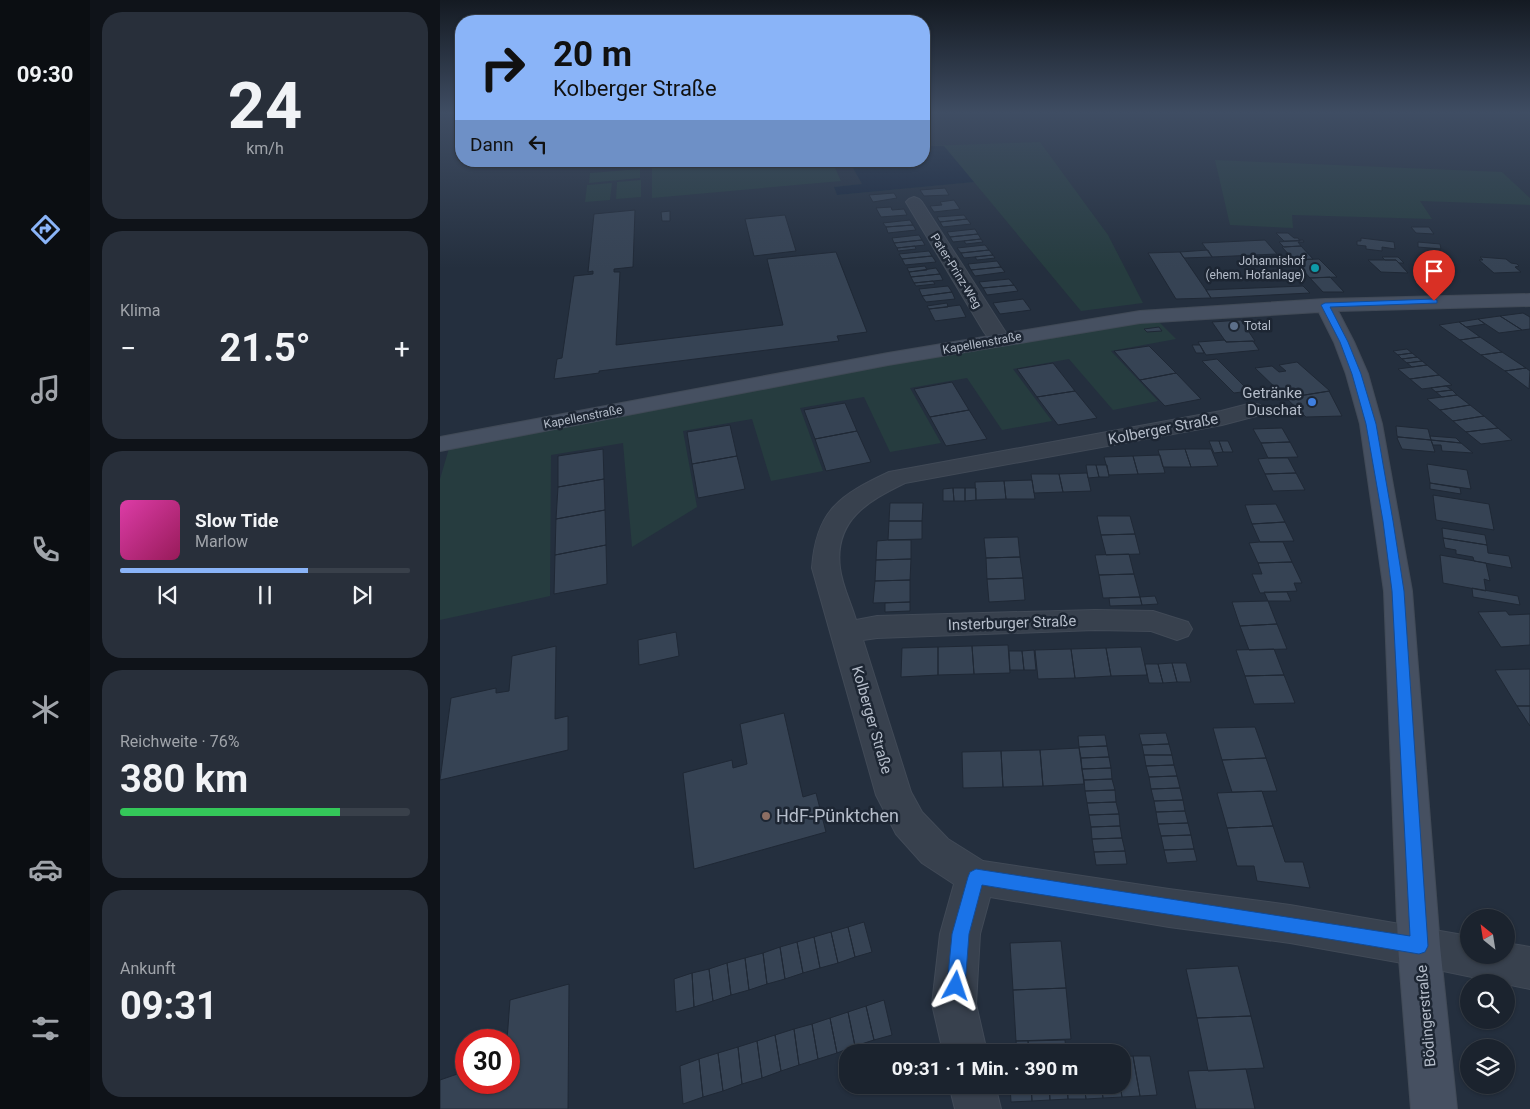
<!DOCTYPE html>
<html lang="de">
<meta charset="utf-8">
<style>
body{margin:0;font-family:Roboto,sans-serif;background:#282f3a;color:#f1f3f6;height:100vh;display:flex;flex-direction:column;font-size:19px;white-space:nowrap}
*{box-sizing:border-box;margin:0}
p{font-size:16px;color:#a0a4aa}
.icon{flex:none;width:28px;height:28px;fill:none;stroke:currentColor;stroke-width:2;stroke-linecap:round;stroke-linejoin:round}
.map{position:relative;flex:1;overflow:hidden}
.side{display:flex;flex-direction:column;gap:12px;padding:12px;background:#0f1319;width:350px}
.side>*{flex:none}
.hud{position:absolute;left:15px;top:15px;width:475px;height:152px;border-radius:20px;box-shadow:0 1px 4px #0004,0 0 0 1px #39404a;background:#8ab4f8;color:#111;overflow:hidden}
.needle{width:32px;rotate:330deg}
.buttons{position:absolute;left:1020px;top:909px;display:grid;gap:10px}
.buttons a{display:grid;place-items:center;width:55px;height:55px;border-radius:50%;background:#1b232e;box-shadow:0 1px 4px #0004,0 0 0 1px #39404a;font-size:25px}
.speed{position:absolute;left:15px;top:1029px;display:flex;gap:10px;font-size:25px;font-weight:700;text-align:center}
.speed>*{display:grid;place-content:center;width:65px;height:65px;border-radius:50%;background:#1b232e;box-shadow:0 1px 4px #0004,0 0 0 1px #39404a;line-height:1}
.speed .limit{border:8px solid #d22;background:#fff;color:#111}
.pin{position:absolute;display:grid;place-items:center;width:42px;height:42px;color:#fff;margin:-51px -21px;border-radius:50% 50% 50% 0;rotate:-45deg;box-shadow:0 0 5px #0007}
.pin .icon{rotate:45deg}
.me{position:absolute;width:55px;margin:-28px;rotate:5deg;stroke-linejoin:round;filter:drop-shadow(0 0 4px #0008)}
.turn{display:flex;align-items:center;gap:18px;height:105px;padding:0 15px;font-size:22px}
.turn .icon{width:65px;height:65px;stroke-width:2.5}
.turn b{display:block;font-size:35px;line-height:42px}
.then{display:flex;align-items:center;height:48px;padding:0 15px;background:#0003;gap:10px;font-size:19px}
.big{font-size:38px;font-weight:700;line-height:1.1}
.side .tile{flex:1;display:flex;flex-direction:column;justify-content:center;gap:8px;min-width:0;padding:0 18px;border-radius:20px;background:#282f3a}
.side .dial{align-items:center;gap:0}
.dial b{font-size:65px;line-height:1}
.song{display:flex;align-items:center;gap:15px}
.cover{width:60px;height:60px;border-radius:8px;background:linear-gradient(135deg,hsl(320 70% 55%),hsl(330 70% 35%))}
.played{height:5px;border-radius:2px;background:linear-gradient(90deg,#8ab4f8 65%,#39404a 65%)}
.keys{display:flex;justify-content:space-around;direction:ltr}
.heat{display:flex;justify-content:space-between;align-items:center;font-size:28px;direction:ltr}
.charge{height:8px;border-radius:4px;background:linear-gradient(90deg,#34c759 76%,#39404a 0)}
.trip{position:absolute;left:399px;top:1044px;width:292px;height:50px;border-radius:20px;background:#1b232e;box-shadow:0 1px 4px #0004,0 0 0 1px #39404a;font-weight:700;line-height:50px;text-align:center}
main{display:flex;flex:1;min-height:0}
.tabs{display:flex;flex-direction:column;width:90px;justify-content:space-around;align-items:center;background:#0b0e12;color:#a0a4aa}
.tabs .icon{width:35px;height:35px}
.tabs .on{color:#8ab4f8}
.tabs b{font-size:22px;color:#f1f3f6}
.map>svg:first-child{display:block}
.green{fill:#263c3f}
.water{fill:#17263c}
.building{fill:#364354;stroke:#1f2835}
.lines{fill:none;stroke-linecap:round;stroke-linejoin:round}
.street-casing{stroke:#414a57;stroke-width:2}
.secondary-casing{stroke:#414a57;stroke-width:2}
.street{fill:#38414e;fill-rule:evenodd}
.secondary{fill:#465061;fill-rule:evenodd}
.route{fill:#1a73e8;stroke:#114b97}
.culture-dot{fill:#0f9aa8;stroke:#1d2633;stroke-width:2}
.service-dot{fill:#5c6f8a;stroke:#1d2633;stroke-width:2}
.shop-dot{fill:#3f7fe0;stroke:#1d2633;stroke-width:2}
.education-dot{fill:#8d6e63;stroke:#1d2633;stroke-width:2}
.labels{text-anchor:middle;stroke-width:5;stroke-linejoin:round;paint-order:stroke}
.far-poi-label{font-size:12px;fill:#b4bcc9;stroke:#1d2633;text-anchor:end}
.far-street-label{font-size:12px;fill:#b4bcc9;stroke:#1d2633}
.poi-label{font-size:15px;fill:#b4bcc9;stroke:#1d2633;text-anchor:end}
.street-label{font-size:15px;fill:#b4bcc9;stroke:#1d2633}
.near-poi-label{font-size:18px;fill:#b4bcc9;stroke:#1d2633;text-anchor:start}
</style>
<main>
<nav class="tabs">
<b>09:30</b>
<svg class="icon on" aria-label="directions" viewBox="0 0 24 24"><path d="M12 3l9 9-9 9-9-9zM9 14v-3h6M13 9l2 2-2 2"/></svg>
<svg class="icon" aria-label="music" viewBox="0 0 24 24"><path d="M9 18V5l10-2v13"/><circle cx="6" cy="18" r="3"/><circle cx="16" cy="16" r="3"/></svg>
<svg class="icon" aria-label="phone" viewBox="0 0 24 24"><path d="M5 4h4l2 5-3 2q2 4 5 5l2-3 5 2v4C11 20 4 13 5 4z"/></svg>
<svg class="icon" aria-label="climate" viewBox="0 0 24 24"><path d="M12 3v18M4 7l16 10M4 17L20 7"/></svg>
<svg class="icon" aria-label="car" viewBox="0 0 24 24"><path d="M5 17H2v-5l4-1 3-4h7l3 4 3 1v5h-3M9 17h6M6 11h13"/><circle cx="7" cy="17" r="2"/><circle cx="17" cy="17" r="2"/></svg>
<svg class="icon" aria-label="filters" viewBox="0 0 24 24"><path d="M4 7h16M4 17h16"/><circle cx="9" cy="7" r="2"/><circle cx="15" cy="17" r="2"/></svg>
</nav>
<section class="side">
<div class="tile dial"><b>24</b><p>km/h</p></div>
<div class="tile"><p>Klima</p>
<div class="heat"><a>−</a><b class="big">21.5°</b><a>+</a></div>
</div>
<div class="tile">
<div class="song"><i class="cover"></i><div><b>Slow Tide</b><p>Marlow</p></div></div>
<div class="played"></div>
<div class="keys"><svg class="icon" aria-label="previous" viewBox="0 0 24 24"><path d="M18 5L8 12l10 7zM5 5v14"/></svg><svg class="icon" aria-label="pause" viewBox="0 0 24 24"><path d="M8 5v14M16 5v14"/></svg><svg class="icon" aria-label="next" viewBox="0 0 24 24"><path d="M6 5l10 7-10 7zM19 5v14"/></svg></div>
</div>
<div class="tile"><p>Reichweite · 76%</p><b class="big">380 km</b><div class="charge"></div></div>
<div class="tile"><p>Ankunft</p><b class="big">09:31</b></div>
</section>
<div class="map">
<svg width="1090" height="1109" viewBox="0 0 1090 1109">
<rect width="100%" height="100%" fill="#242f3e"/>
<path class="green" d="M600,142L668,235L703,303L641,311L534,182L397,195L394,187L422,184L409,161H484V146Z
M775,160L1062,172L1090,198V205L980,201L992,219L852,215L853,228L790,225Z
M296,161H392L401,181L212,198V168Z
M200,169V178L149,183L150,173Z
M201,180V197L176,199L177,182Z
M172,183L170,200L145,202L147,185Z
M715,318L736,339L671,351L718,401L673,410L629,359L573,369L612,421L562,430L527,378L470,388L501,443L450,452L424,397L360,408L383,471L331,481L312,419L243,431L257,507L192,547L183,443L111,455L110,596L0,620V479L10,445L562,343Z"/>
<path class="water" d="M484,146H504L534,182L397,195L394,187L422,184L409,161H484Z"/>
<path class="building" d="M505,188L509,195L484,196L480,190Z
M454,193L457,198L433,202L429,195Z
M514,200L520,209L494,212L490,206L502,205L500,202Z
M451,207L452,210L464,209L467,215L441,217L436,208Z
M195,210L193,267L174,269V272H180L176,345L343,325L327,259L396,252L427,332L397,336L399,341L159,371V373L114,379L117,359L122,358L134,276L153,274V271L148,272L154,214Z
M230,211V221H222L221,212Z
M345,215L356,251L314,256L305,219Z
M524,215L527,219L500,222L497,217Z
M527,219L531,224L503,227L500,222Z
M470,220L473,225L446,227L443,223Z
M473,225L476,230L448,233L446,227Z
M971,227H989L994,234L976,233Z
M535,229L538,234L510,237L507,232Z
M836,233H848L854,238H858L860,241H844Z
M538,234L541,239L513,242L510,237Z
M479,235L482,240L454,243L452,238Z
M921,238L954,242L955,249L942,247V251L926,249V246L917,245V241H921Z
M541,239L543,242L526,244L524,241Z
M482,240L485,245L457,248L454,243Z
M825,240L837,254L772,257L762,243Z
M863,240L864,242H858L861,246L844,247L839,242Z
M978,242L1000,244L1001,249L978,247Z
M545,245L549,250L521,253L517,248Z
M475,246L476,249L458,251L457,248Z
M861,246L873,259L854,260L842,247Z
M549,250L553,255L524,258L521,253Z
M768,250L772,257L744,258L740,252Z
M489,251L492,256L462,259L459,254Z
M740,252L766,290L771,298L736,299L708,253Z
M553,255L555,258L537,260L535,257Z
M492,256L496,262L465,265L462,259Z
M942,257H958L964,263H959L956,260H945Z
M1040,257L1066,259L1071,263L1077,264L1079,266L1075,267L1081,272L1054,273L1039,260H1043Z
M879,259L897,277L870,278L854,260Z
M928,260H956L968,273L941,272Z
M557,261L561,267L531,270L528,264Z
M485,266L487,270L469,272L467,268Z
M561,267L565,272L535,276L531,270Z
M496,268L500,274L471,277L469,272Z
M500,274L503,280L474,283L471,277Z
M890,277L904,292H883L870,278Z
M569,279L574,285L543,288L539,282Z
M493,281L495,284L476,286L474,283Z
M574,285L578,291L547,295L543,288Z
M508,286L512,292L482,296L479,289Z
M863,286L870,293L771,298L766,290Z
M512,292L515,299L486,302L482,296Z
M583,299L591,310L560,314L553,303Z
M507,303L508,307L489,309L487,306Z
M520,305L526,317L495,321L489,309Z
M1083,313L1090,317V329L1082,330L1060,316Z
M1060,316L1082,330L1059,333L1038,319Z
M1038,319L1045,324L1026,327L1019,322Z
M801,320L815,341L786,342L772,322Z
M1019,322L1040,337L1020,340L999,325Z
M719,327L722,331L707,332L704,329Z
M1040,337L1062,352L1041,355L1020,340Z
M785,340L786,342L813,341L819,350L766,355L758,342Z
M752,345H760L764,353H756Z
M709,346L736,373L700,380L674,351Z
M967,349L972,353L958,355L953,351Z
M1062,352L1086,368L1065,371L1041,355Z
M972,353L977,357L962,359L958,355Z
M977,357L982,361L967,363L962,359Z
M777,359L809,391L794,393L762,361Z
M982,361L987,365L972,367L967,363Z
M857,362L890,391L846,398L815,368L832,366L839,372L846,371L839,365Z
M613,363L635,391L597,397L577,369Z
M987,365L999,375L970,379L958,369Z
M1086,368L1090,371L1089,389L1065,371Z
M736,373L761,399L725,406L700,380Z
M999,375L1012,385L982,389L970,379Z
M512,382L529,410L490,417L474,389Z
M1006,386L1012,390L996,392L991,388Z
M1012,390L1017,395L1002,397L996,392Z
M635,391L657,418L618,425L597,397Z
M889,391L902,416L866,417L846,398Z
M1017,395L1030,405L1000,410L987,399Z
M405,403L417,431L375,439L364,410Z
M1030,405L1044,416L1013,421L1000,410Z
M529,410L547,439L506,446L490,417Z
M1044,416L1058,428L1026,432L1013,421Z
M290,425L297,456L252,464L247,432Z
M956,426L988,429L991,440L959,437L957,436Z
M842,428L850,442L821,443L813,429Z
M1058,428L1072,440L1041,444L1026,432Z
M417,431L431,462L386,471L375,439Z
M990,436L1016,438L1021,443L991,440Z
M959,437L991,440L995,452L962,449L957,438Z
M991,440L1021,443L1033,453L1002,451L1001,445H993Z
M769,441H779L783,452L774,453Z
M779,441H788L793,452H783Z
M850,442L858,457L828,458L821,443Z
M163,449L164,479L118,487V456Z
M745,449H771L778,466L751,467Z
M745,449L751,467H723L718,450Z
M720,455L725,473L698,474L693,456Z
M297,456L305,489L258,498L252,464Z
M693,456L698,474L669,475L664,457Z
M828,458H848L856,473L825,474L818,459Z
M987,464L1027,470L1031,489L990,483Z
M646,465H656L659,477L648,478Z
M656,465H667L669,477H659Z
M647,473L651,491L623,492L619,474Z
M856,473L865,490L833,491L825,474Z
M591,474H619L623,492L594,493Z
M164,479L165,510L116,519L118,487Z
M592,480L595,499H566L564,481Z
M564,481L566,499L536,500L535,482Z
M990,483L1020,488L1021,494L990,489Z
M513,488H525V501H514Z
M513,488L514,501H503V489Z
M525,488H536V500L525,501Z
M993,495L1049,504L1054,530L996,520Z
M450,503H483L482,521H449Z
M836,504L845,522L812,524L805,505Z
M165,510L166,545L115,555L116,519Z
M657,516H690L695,534L661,535Z
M449,521H482V539L448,540Z
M845,522L854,541L820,542L812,524Z
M1002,528L1045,535L1047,545L1003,538Z
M695,534L700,554L666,555L661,535Z
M578,537L580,557L546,558L544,538Z
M1003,538L1047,545L1048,553L1069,556L1072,568L1034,561L1033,557L1016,554V550L1005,548Z
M448,540H471V559L436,560L437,541Z
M820,542H843L852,562L818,563L809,543Z
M166,545L167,584L114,594L115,555Z
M689,554L694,574L659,575L655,555Z
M1000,555L1046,563L1050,581L1044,579L1046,591L1003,583Z
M580,557L583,578L547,579L546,558Z
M471,559L470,580L435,581L436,560Z
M852,562L862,583H854L857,591L820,593L812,574H822L818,563Z
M694,574L700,597L663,598L659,575Z
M583,578L585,600L549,602L547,579Z
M470,580V602L433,603L435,581Z
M1032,588L1078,596L1080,605L1033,597Z
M824,592H847L851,601H828Z
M715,596L718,604L702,605L700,597Z
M700,597L702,605L670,606L669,598Z
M828,601L837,624L800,626L792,602Z
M470,602V611L445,612V603Z
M1066,611L1069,615L1090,614V645L1061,647L1038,612Z
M837,624L847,649L809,650L800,626Z
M236,632L239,656L199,665L198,640Z
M568,645L570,673L534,674L532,646Z
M116,646L115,719L128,716V750L0,780L11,698L56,688V693L69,691L72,656Z
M532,646L534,674L498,675V647Z
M498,647V675L461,677L462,648Z
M701,647L707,675L671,676L666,648Z
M666,648L671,676L635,678L631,649Z
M631,649L635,678L598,679L595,650Z
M834,649L844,675L805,676L796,650Z
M594,650L596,670H584L582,651Z
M569,651H582L584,670H570Z
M732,663H746L751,682H737Z
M732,663L737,682L723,683L718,664Z
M705,664H718L723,683H709Z
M1090,669V706H1077L1055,670Z
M844,675L855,703L814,704L805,676Z
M1077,706H1090V726Z
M344,713L363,797L376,793L386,832L254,869L243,773L292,760L293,768L307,764L300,724Z
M815,727L826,758L782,760L773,728Z
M726,733L729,744L702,745L699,734Z
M665,735L667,746L639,747L638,736Z
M729,744L732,755H704L702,745Z
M667,746L669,757L641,758L639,747Z
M639,748L644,784L603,786L600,750Z
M600,750L603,786L563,787L561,751Z
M561,751L563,787L523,788L522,752Z
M704,755H732L734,765L706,766Z
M669,757L671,768L642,769L641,758Z
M826,758L837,791L792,792L782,760Z
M734,765L737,776L709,777L706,766Z
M671,768L672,779L644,780L642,769Z
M737,776L740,788L711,789L709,777Z
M672,779L675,790L645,791L644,780Z
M740,788L743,800L714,801L711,789Z
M675,790L676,802L647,803L645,791Z
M822,791L833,826L787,828L777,793Z
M743,800L745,811L716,812L714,801Z
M676,802L679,814L649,815L647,803Z
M745,811L748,823L718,824L716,812Z
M679,814L680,826L651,827L649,815Z
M748,823L751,835L721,836L718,824Z
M680,826L682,838L652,839L651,827Z
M833,826L845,862H863L870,888L817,881L814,866H797L787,828Z
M751,835L754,849L724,850L721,836Z
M682,838L685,851L654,852L652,839Z
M754,849L757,861L727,863L724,850Z
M685,851L687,864L656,865L654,852Z
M424,922L432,952L415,957L408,927Z
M408,927L415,957L398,963L391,932Z
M391,932L398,963L380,968L374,937Z
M374,937L380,968L363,973L357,942Z
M621,941L626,988L573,990L570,943Z
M357,942L363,973L345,979L340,947Z
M340,947L345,979L327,984L323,953Z
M323,953L327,984L309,990L305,958Z
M305,958L309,990L291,995L287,963Z
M287,963L291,995L273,1001L269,969Z
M798,966L811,1016L757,1018L746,969Z
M269,969L273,1001L254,1007L252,973Z
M252,973L254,1007L236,1012L234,979Z
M129,984L128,1109H0V1080L26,1071V1082H69V1040H67L70,1000Z
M626,988L631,1039L576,1041L573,990Z
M444,1000L452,1035L434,1040L426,1006Z
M426,1006L434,1040L415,1046L408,1012Z
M408,1012L415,1046L397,1053L390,1018Z
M811,1016L824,1068L768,1071L757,1018Z
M390,1018L397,1053L378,1059L372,1024Z
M372,1024L378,1059L359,1065L354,1029Z
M354,1029L359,1065L341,1071L335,1035Z
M335,1035L341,1071L322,1078L317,1041Z
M625,1040L626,1052H589L588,1041Z
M317,1041L322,1078L302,1084L298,1047Z
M576,1041H588L589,1052H577Z
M298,1047L302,1084L283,1091L278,1053Z
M278,1053L283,1091L263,1097L259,1059Z
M693,1056H710L717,1095L700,1096Z
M693,1056L700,1096L682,1097L680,1085H682V1057Z
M259,1059L263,1097L243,1104L240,1066Z
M806,1069L815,1109H756L748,1071Z
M570,1085H591L592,1101L571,1102Z
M591,1085H609L610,1100L592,1101Z
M609,1085H627L628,1099L610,1100Z
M627,1085H644L646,1099H628Z
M644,1085H661L663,1098L646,1099Z
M661,1085H680L682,1097L663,1098Z"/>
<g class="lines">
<g class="street-casing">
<path id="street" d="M474,197L479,199L482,202L570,339L567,343C555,346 551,342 544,332L466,202L469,199Z
M812,403L820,405L823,410L820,415L782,425L465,483C428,501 394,520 400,568C402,585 411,603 416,620L437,616L655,610L713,611L748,622L752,629L748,636L737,640L711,631L655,630L437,638L423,640L471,792L482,812L508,839L543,861L729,889L850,905L1029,936V955H1066V943L1090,947V989L979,966L850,943L729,927L550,897L540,934L536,1004L547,1052H503L492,1004L500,934L514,884L482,863L456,834L436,795L372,568C376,510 400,495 449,472L781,411Z
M509,1085H555L561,1109H515Z"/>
</g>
<g class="secondary-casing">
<path id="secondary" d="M1090,294V306L898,311L914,342L928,374L942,424L972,591L1000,946L1017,1109H971L958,946L944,591L920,424L906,374L894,342L879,312L700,323L448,365L0,451V437L448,353L700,311L885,299Z"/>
</g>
<use href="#street" class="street"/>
<use href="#secondary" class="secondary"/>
</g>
<linearGradient id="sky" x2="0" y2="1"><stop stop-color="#141a22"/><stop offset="0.42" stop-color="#3f4d63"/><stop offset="1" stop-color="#3f4d63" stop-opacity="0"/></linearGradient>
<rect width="1090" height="268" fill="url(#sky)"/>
<path class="route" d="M994,299L997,300V303L890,307L908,342L921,374L936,424L953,521L964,591L988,946L985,952L979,954C834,929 687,909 542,885L529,934L525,986L522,993L516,995L510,993L507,986L512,934L528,877L530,872L536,869L970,936L952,591L943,521L926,424L912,374L900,342L881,305L885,303Z"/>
<circle class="culture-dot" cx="875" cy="268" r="5"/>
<circle class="service-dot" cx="794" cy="326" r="5"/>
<circle class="shop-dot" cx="872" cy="402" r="5"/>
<circle class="education-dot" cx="326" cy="816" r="5"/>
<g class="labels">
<g class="far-poi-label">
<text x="865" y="265">Johannishof<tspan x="865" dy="14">(ehem. Hofanlage)</tspan></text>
<text x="804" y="330" text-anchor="start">Total</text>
</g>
<g class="far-street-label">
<text transform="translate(516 271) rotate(58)" y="4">Pater-Prinz-Weg</text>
<text transform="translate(542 343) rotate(-10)" y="4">Kapellenstraße</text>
<text transform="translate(143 417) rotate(-11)" y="4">Kapellenstraße</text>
</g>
<g class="poi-label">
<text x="862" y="398">Getränke<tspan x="862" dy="17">Duschat</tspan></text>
</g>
<g class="street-label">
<text transform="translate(723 429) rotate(-11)" y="5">Kolberger Straße</text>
<text transform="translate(572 623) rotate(-2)" y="5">Insterburger Straße</text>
<text transform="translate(432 720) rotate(74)" y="5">Kolberger Straße</text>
<text transform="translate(986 1016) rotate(-95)" y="5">Bödingerstraße</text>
</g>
<g class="near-poi-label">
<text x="336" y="822">HdF-Pünktchen</text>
</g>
</g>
</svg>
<div class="buttons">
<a><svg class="needle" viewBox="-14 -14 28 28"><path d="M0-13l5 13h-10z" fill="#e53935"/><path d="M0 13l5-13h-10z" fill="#a0a4aa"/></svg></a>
<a><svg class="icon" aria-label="search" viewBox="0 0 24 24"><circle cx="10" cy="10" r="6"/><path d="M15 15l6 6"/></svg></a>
<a><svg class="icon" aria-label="layers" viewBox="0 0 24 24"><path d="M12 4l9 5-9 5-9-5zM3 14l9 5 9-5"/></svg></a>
</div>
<div class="speed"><div class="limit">30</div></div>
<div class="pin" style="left:994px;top:301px;background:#d93025"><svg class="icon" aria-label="arrive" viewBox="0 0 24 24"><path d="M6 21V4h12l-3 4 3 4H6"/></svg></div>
<svg class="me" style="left:516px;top:986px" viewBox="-20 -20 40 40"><path d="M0-17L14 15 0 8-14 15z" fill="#1a73e8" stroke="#fff" stroke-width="4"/></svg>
<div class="trip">09:31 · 1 Min. · 390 m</div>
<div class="hud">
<div class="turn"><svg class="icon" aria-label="right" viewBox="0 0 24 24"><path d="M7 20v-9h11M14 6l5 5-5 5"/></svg><div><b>20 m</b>Kolberger Straße</div></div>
<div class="then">Dann<svg class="icon" aria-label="left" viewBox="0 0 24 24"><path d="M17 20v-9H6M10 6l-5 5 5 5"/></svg></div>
</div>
</div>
</main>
